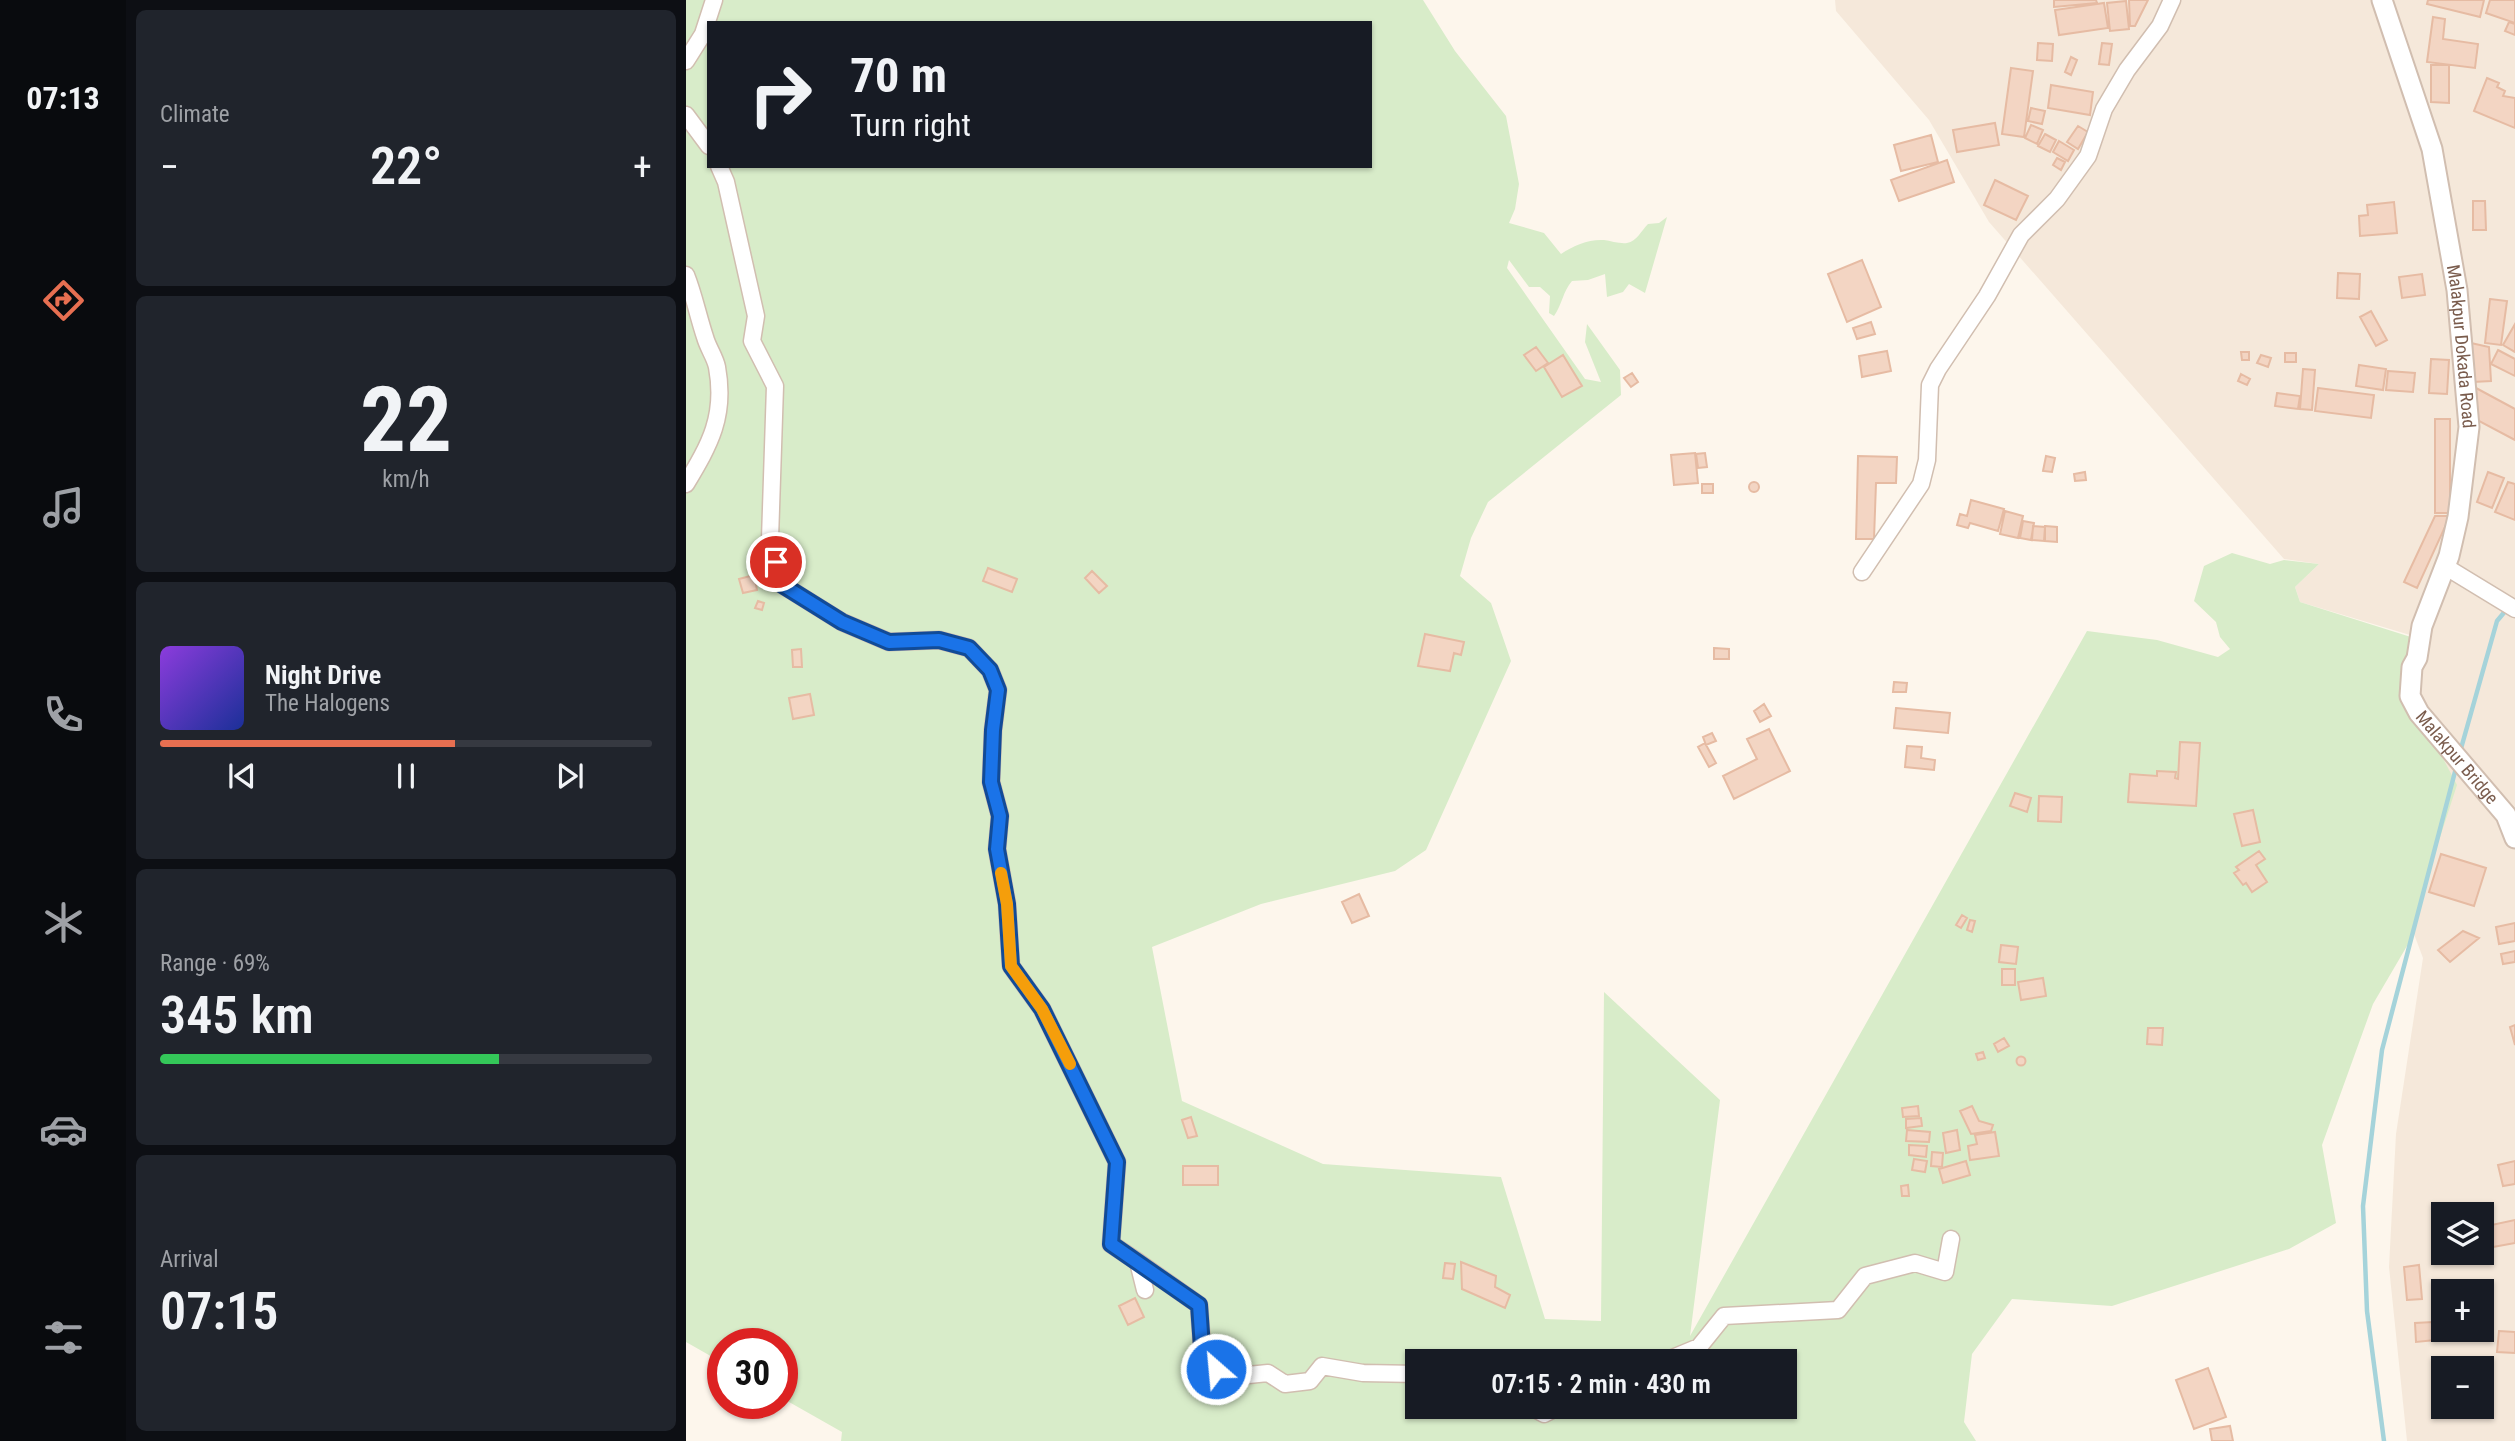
<!DOCTYPE html>
<meta charset="utf-8">
<style>
body{margin:0;font-family:"Roboto Condensed",sans-serif;background:#20242c;color:#f1f3f6;height:100vh;display:flex;flex-direction:column;font-size:26px;white-space:nowrap}
*{box-sizing:border-box;margin:0}
p{font-size:23px;color:#9ea1a6}
.icon{flex:none;width:38px;height:38px;fill:none;stroke:currentColor;stroke-width:2;stroke-linecap:round;stroke-linejoin:round}
.map{position:relative;flex:1;overflow:hidden}
.sheet{display:flex;flex-direction:column;gap:10px;padding:10px;background:#0d0f14;width:560px}
.sheet>*{flex:none}
.guide{position:absolute;left:21px;top:21px;width:665px;height:147px;border-radius:0px;box-shadow:0 2px 5px #0004;background:#171b24;color:#f1f3f6;overflow:hidden}
.controls{position:absolute;left:1745px;top:1202px;display:grid;gap:14px}
.controls a{display:grid;place-items:center;width:63px;height:63px;border-radius:0px;background:#171b24;box-shadow:0 2px 5px #0004;font-size:35px}
.speed{position:absolute;left:21px;top:1328px;display:flex;gap:14px;font-size:35px;font-weight:700;text-align:center}
.speed>*{display:grid;place-content:center;width:91px;height:91px;border-radius:50%;background:#171b24;box-shadow:0 2px 5px #0004;line-height:1}
.speed .limit{border:10px solid #d22;background:#fff;color:#111}
.pin{position:absolute;display:grid;place-items:center;width:60px;height:60px;color:#fff;margin:-30px;border:4px solid #fff;border-radius:50%;box-shadow:0 2px 7px #0007}
.me{position:absolute;width:77px;margin:-38px;rotate:333deg;stroke-linejoin:round;filter:drop-shadow(0 0 5px #0008)}
.turn{display:flex;align-items:center;gap:24px;height:147px;padding:0 28px;font-size:32px}
.turn .icon{width:91px;height:91px;stroke-width:2.5}
.turn b{display:block;font-size:49px;line-height:60px}
.big{font-size:52px;font-weight:600;line-height:1.1}
.sheet .tile{flex:1;display:flex;flex-direction:column;justify-content:center;gap:10px;min-width:0;padding:0 24px;border-radius:10px;background:#20242c}
.sheet .dial{align-items:center;gap:0}
.dial b{font-size:91px;line-height:1}
.song{display:flex;align-items:center;gap:21px}
.cover{width:84px;height:84px;border-radius:10px;background:linear-gradient(135deg,hsl(270 70% 55%),hsl(230 70% 35%))}
.played{height:7px;border-radius:4px;background:linear-gradient(90deg,#e76f51 60%,#363941 60%)}
.keys{display:flex;justify-content:space-around;direction:ltr}
.heat{display:flex;justify-content:space-between;align-items:center;font-size:38px;direction:ltr}
.charge{height:10px;border-radius:5px;background:linear-gradient(90deg,#34c759 69%,#363941 0)}
.trip{position:absolute;left:719px;top:1349px;width:392px;height:70px;border-radius:0px;background:#171b24;box-shadow:0 2px 5px #0004;font-weight:600;line-height:70px;text-align:center}
main{display:flex;flex:1;min-height:0}
.menu{display:flex;flex-direction:column;width:126px;justify-content:space-around;align-items:center;background:#090b0e;color:#9ea1a6}
.menu .icon{width:49px;height:49px}
.menu .on{color:#e76f51}
.menu b{font-size:32px;color:#f1f3f6}
.map>svg:first-child{display:block}
.residential{fill:#f5e8da;fill-rule:evenodd}
.green{fill:#d8ecc9;fill-rule:evenodd}
.lines{fill:none;stroke-linecap:round;stroke-linejoin:round}
.stream{stroke:#a5d3da;stroke-width:4.5}
.building{fill:#f3d5c3;stroke:#e6bba3;stroke-width:2}
.minor-casing{stroke:#d1beb0;stroke-width:19}
.tertiary-casing{stroke:#d1beb0;stroke-width:23}
.minor{stroke:#fff;stroke-width:16}
.tertiary{stroke:#fff;stroke-width:19}
.route-casing{stroke:#114b97;stroke-width:18}
.route{stroke:#1a73e8;stroke-width:12}
.slow{stroke:#f59e0b;stroke-width:12}
.labels{text-anchor:middle;stroke-width:7;stroke-linejoin:round;paint-order:stroke}
.street-label{font-size:18px;fill:#7a5c4d;stroke:#fffaf3}
</style>
<main>
<nav class="menu">
<b>07:13</b>
<svg class="icon on" aria-label="directions" viewBox="0 0 24 24"><path d="M12 3l9 9-9 9-9-9zM9 14v-3h6M13 9l2 2-2 2"/></svg>
<svg class="icon" aria-label="music" viewBox="0 0 24 24"><path d="M9 18V5l10-2v13"/><circle cx="6" cy="18" r="3"/><circle cx="16" cy="16" r="3"/></svg>
<svg class="icon" aria-label="phone" viewBox="0 0 24 24"><path d="M5 4h4l2 5-3 2q2 4 5 5l2-3 5 2v4C11 20 4 13 5 4z"/></svg>
<svg class="icon" aria-label="climate" viewBox="0 0 24 24"><path d="M12 3v18M4 7l16 10M4 17L20 7"/></svg>
<svg class="icon" aria-label="car" viewBox="0 0 24 24"><path d="M5 17H2v-5l4-1 3-4h7l3 4 3 1v5h-3M9 17h6M6 11h13"/><circle cx="7" cy="17" r="2"/><circle cx="17" cy="17" r="2"/></svg>
<svg class="icon" aria-label="filters" viewBox="0 0 24 24"><path d="M4 7h16M4 17h16"/><circle cx="9" cy="7" r="2"/><circle cx="15" cy="17" r="2"/></svg>
</nav>
<section class="sheet">
<div class="tile"><p>Climate</p>
<div class="heat"><a>−</a><b class="big">22°</b><a>+</a></div>
</div>
<div class="tile dial"><b>22</b><p>km/h</p></div>
<div class="tile">
<div class="song"><i class="cover"></i><div><b>Night Drive</b><p>The Halogens</p></div></div>
<div class="played"></div>
<div class="keys"><svg class="icon" aria-label="previous" viewBox="0 0 24 24"><path d="M18 5L8 12l10 7zM5 5v14"/></svg><svg class="icon" aria-label="pause" viewBox="0 0 24 24"><path d="M8 5v14M16 5v14"/></svg><svg class="icon" aria-label="next" viewBox="0 0 24 24"><path d="M6 5l10 7-10 7zM19 5v14"/></svg></div>
</div>
<div class="tile"><p>Range · 69%</p><b class="big">345 km</b><div class="charge"></div></div>
<div class="tile"><p>Arrival</p><b class="big">07:15</b></div>
</section>
<div class="map">
<svg width="1829" height="1441" viewBox="0 0 1829 1441">
<rect width="100%" height="100%" fill="#fdf6ec"/>
<path class="residential" d="M1149,0H1829V1441H1721L1703,1267L1710,1134L1737,958L1728,934L1745,865L1718,693L1734,638L1614,602L1609,587L1633,564L1598,559L1303,222L1243,120L1150,11ZM1757,1214H1796V1253H1757ZM1757,1292H1796V1330H1757ZM1757,1368H1796V1407H1757Z"/>
<path class="green" d="M0,0H737L769,51L820,116L833,184L829,209L823,223L858,233L875,254C888,245 903,239 918,240C925,241 934,244 941,243C951,241 955,231 962,224L973,223L981,217L959,293L943,284L937,292L921,297L919,274L902,280L886,281C877,291 876,305 868,316L863,313L864,296L854,287H843L823,260L821,268L899,379L915,382L899,342L901,324L934,370L935,395L802,502L785,538L774,576L805,603L825,661L740,850L709,871L575,904L466,947L496,1101L637,1164L815,1177L859,1319L915,1321L918,992L1034,1100L1004,1336L1401,631L1471,640L1532,657L1544,649L1534,637L1530,622L1508,601L1518,566L1546,553L1584,564L1598,560L1633,564L1609,587L1614,602L1728,638L1733,713L1771,785L1745,865L1728,934L1687,1004L1636,1145L1650,1223L1603,1249L1426,1306L1326,1299L1286,1354L1278,1422L1290,1441H155L156,1432L96,1398V1344H37V1363L0,1342ZM23,23H684V166H23ZM732,1362H1099V1407H732Z"/>
<g class="lines">
<path class="stream" d="M1774,752L1811,621L1821,609
M1698,1441L1681,1311L1677,1206L1696,1050L1770,768"/>
</g>
<path class="building" d="M1368,0H1410L1411,3L1368,7Z
M1443,0H1462L1449,26H1444Z
M1742,0H1798L1794,17L1741,4Z
M1804,0H1829V23L1800,13Z
M1440,1L1443,29L1424,31L1421,3Z
M1418,3L1422,28L1373,35L1369,10Z
M1747,17L1759,19L1757,39L1792,44L1789,68L1741,62Z
M1823,22L1829,24V35L1819,31Z
M1352,43L1367,44L1366,61L1351,60Z
M1416,43L1426,44L1423,65L1413,64Z
M1385,57L1391,60L1385,75L1379,72Z
M1745,65H1763V103L1745,102Z
M1325,68L1347,71L1338,137L1316,134Z
M1801,78L1813,83L1811,87L1819,91L1817,96L1829,98V128L1788,111Z
M1365,85L1407,92L1404,115L1362,108Z
M1345,108L1359,111L1356,124L1342,121Z
M1309,123L1313,145L1271,152L1267,130Z
M1345,125L1357,130L1351,144L1339,138Z
M1392,126L1402,132L1392,149L1381,142Z
M1359,134L1370,140L1364,152L1352,146Z
M1245,135L1252,162L1215,171L1208,145Z
M1373,141L1388,150L1382,161L1367,152Z
M1371,158L1379,162L1375,170L1367,165Z
M1261,160L1268,182L1213,201L1205,180Z
M1309,180L1342,196L1330,220L1298,205Z
M1787,201H1799L1800,230H1787Z
M1708,202L1711,233L1674,236L1673,216L1682,215L1681,205Z
M1176,260L1195,307L1161,322L1142,274Z
M1652,273L1674,274L1673,299L1651,298Z
M1736,274L1739,295L1716,298L1713,277Z
M1804,299L1821,301L1815,345L1799,343Z
M1685,311L1701,340L1690,346L1674,317Z
M1185,322L1189,334L1171,339L1167,328Z
M1829,324V352L1817,345Z
M1785,343L1803,347L1805,381L1787,382Z
M850,347L862,363L850,371L838,355Z
M1812,350L1829,359V376L1805,364Z
M1201,351L1205,371L1176,377L1173,356Z
M1555,352H1563V360H1556Z
M1599,353H1610V362H1599Z
M877,355L896,386L876,397L858,367Z
M1575,355L1585,358L1582,367L1571,363Z
M1745,359L1763,360L1761,394L1743,393Z
M1673,365L1700,369L1697,390L1670,386Z
M1617,369L1629,370L1626,410L1614,409Z
M1702,371L1729,373L1727,392L1700,390Z
M946,373L952,382L945,387L938,378Z
M1555,374L1564,379L1561,385L1552,381Z
M1632,388L1688,395L1685,418L1629,411Z
M1790,388L1829,409V440L1791,420Z
M1591,393L1614,396L1612,409L1589,406Z
M1749,419H1764V513H1749Z
M1009,453L1012,483L988,485L985,455Z
M1019,453L1021,467L1012,468L1010,454Z
M1172,456L1211,457L1210,483H1190L1188,539H1170Z
M1360,456L1369,458L1366,472L1357,471Z
M1399,472L1400,480L1389,481L1388,474Z
M1802,472L1818,478L1806,508L1791,502Z
M1063 487a5 5 0 1 1 10 0a5 5 0 1 1-10 0Z
M1822,482L1829,484V520L1809,512Z
M1016,484H1027V493H1016Z
M1285,500L1318,509L1312,531L1284,523L1282,528L1271,525L1274,514L1281,516Z
M1319,511L1337,516L1332,538L1314,534Z
M1749,516H1764L1731,588L1718,582Z
M1337,521L1348,523L1345,540L1334,538Z
M1347,526L1359,527L1358,541L1346,540Z
M1359,526L1371,527V542L1359,541Z
M302,568L331,579L326,592L297,581Z
M406,571L421,586L413,593L399,578Z
M68,575L71,590L57,593L53,579Z
M72,601L78,603L76,610L69,608Z
M739,634L778,642L775,655L768,653L764,671L732,666Z
M1028,648L1043,649V659H1028Z
M115,649L116,667H107L106,650Z
M1208,682L1221,683L1220,692H1207Z
M124,694L128,715L107,719L103,698Z
M1078,704L1085,716L1074,722L1068,711Z
M1210,708L1264,713L1262,733L1208,728Z
M1083,729L1104,771L1048,799L1037,776L1071,759L1061,739Z
M1026,733L1030,741L1020,745L1017,737Z
M1494,742L1514,743L1510,806L1442,802L1444,774L1471,776V771L1490,772L1489,778L1492,779Z
M1019,743L1030,763L1023,767L1012,747Z
M1221,746L1236,747L1235,758L1249,760L1248,770L1219,767Z
M1329,793L1345,798L1341,812L1324,806Z
M1353,796L1376,797L1375,822L1352,821Z
M1567,810L1574,842L1556,846L1548,814Z
M1573,851L1579,859L1570,865L1581,882L1566,892L1560,883L1557,885L1548,873L1553,870L1550,867Z
M1755,854L1800,868L1788,906L1743,892Z
M673,894L683,916L666,923L656,902Z
M1276,915L1281,918L1275,928L1270,925Z
M1284,920L1289,921L1286,932L1281,930Z
M1829,923V941L1813,944L1810,927Z
M1777,931L1793,938L1764,962L1752,950Z
M1315,945L1332,947L1330,964L1313,962Z
M1829,951V962L1817,964L1815,954Z
M1316,969H1329V985H1316Z
M1357,978L1360,996L1335,1000L1332,982Z
M1829,1025V1045L1824,1027Z
M1462,1028H1477L1476,1045L1461,1044Z
M1318,1038L1323,1046L1312,1052L1308,1044Z
M1297,1052L1299,1058L1292,1060L1290,1054Z
M1330.5 1061a4.5 4.5 0 1 1 9 0a4.5 4.5 0 1 1-9 0Z
M1232,1106L1233,1116L1217,1117L1216,1108Z
M1286,1106L1293,1121L1307,1125L1305,1131L1285,1134L1274,1111Z
M505,1117L511,1136L502,1138L496,1120Z
M1235,1118L1236,1126L1220,1128V1119Z
M1221,1130L1244,1132L1243,1142L1220,1141Z
M1271,1130L1274,1150L1260,1153L1257,1133Z
M1309,1132L1313,1156L1284,1160L1282,1146L1291,1144L1289,1135Z
M1223,1145L1241,1146L1240,1157L1223,1155Z
M1246,1152L1257,1153L1256,1167L1245,1166Z
M1228,1159L1241,1161L1239,1172L1226,1170Z
M1280,1161L1284,1175L1257,1183L1253,1169Z
M1829,1161V1184L1817,1186L1812,1165Z
M497,1166H532V1185H497Z
M1222,1185L1223,1196H1216L1215,1186Z
M1829,1220V1243L1796,1249V1227Z
M775,1262L810,1276L809,1287L824,1295L819,1308L776,1289Z
M759,1263L769,1264L767,1279L757,1278Z
M1733,1265L1736,1299L1721,1300L1718,1267Z
M449,1298L458,1317L442,1325L433,1306Z
M1747,1322L1749,1340L1730,1342L1729,1323Z
M1813,1331L1829,1332V1353L1811,1352Z
M1522,1368L1540,1417L1508,1429L1490,1380Z
M1544,1426L1547,1441H1526L1524,1429Z"/>
<g class="lines">
<g class="minor-casing">
<path id="minor" d="M0,61L17,34L28,0
M0,115L23,146
M33,166L40,182L70,316L66,341L89,386L84,539L95,584L156,622L203,642L253,640L283,648L304,670L312,690L307,730L305,782L314,816L311,849L321,904L325,966L356,1009L431,1162L425,1244L452,1262L459,1290
M0,275C8,295 12,316 19,337C22,348 29,357 31,367C40,416 24,444 0,484
M1760,567L1829,609
M1176,572L1235,484L1241,460L1244,385L1252,369L1301,296L1335,235L1371,199L1402,156L1418,109L1441,70L1474,26L1486,0
M452,1262L513,1305L517,1361L543,1377L582,1373L599,1384L624,1381L636,1366L677,1373L732,1374
M977,1362L1013,1347L1038,1316L1152,1310L1179,1276L1229,1263L1259,1272L1265,1239
M845,1407L858,1414L872,1407"/>
</g>
<g class="tertiary-casing">
<g id="tertiary">
<path id="s1" d="M1696,0L1746,149L1771,290L1783,427L1772,517L1763,556L1736,626L1731,658L1726,667L1724,696L1733,713L1820,815L1829,838"/>
</g>
</g>
<use href="#minor" class="minor"/>
<use href="#tertiary" class="tertiary"/>
</g>
<g class="lines">
<g class="route-casing">
<path id="route" d="M90,562L95,584L156,622L203,642L253,640L283,648L304,670L312,690L307,730L305,782L314,816L311,849L321,904L325,966L356,1009L431,1162L425,1244L513,1305L517,1361L530,1369"/>
</g>
<use href="#route" class="route"/>
<path class="slow" d="M315,873L321,904L325,966L356,1009L384,1064"/>
</g>
<g class="labels">
<g class="street-label">
<text dy="6" stroke="none"><textPath href="#s1" startOffset="357">Malakpur Dokada Road</textPath></text>
<text dy="6" stroke="none"><textPath href="#s1" startOffset="793">Malakpur Bridge</textPath></text>
</g>
</g>
</svg>
<div class="controls">
<a><svg class="icon" aria-label="layers" viewBox="0 0 24 24"><path d="M12 4l9 5-9 5-9-5zM3 14l9 5 9-5"/></svg></a>
<a>+</a>
<a>−</a>
</div>
<div class="speed"><div class="limit">30</div></div>
<div class="pin" style="left:90px;top:562px;background:#d93025"><svg class="icon" aria-label="arrive" viewBox="0 0 24 24"><path d="M6 21V4h12l-3 4 3 4H6"/></svg></div>
<svg class="me" style="left:530px;top:1369px" viewBox="-20 -20 40 40"><circle r="17" fill="#1a73e8" stroke="#fff" stroke-width="3"/><path d="M0-11L8 9 0 5-8 9z" fill="#fff"/></svg>
<div class="trip">07:15 · 2 min · 430 m</div>
<div class="guide">
<div class="turn"><svg class="icon" aria-label="right" viewBox="0 0 24 24"><path d="M7 20v-9h11M14 6l5 5-5 5"/></svg><div><b>70 m</b>Turn right</div></div>
</div>
</div>
</main>
